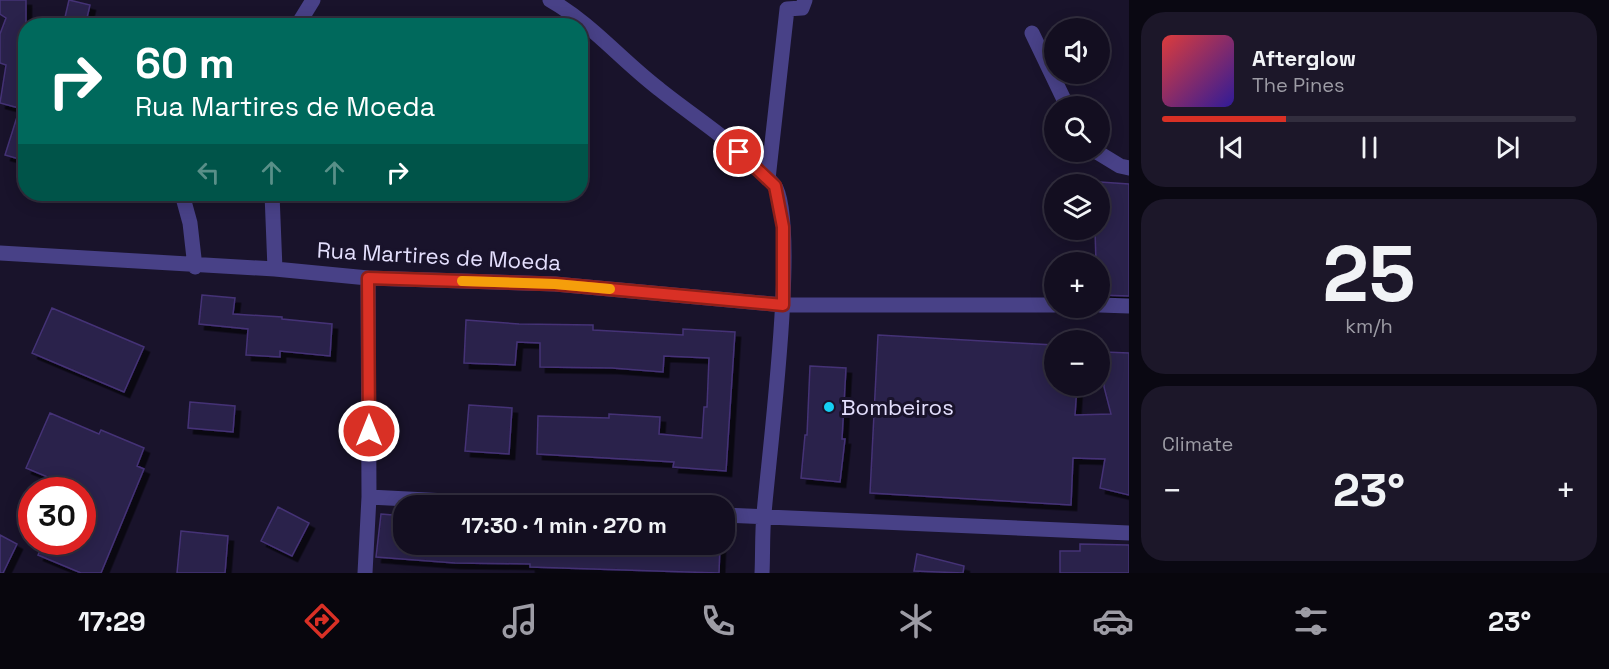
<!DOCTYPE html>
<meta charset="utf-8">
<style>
body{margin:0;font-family:"Space Grotesk",sans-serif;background:#1c1729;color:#f1f3f6;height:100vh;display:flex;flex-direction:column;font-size:22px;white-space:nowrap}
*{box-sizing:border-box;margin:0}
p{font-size:20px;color:#9d9ca5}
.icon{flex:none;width:33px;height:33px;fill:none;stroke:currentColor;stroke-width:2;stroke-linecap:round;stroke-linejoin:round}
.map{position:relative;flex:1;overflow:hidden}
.drawer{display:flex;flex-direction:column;gap:12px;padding:12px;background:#0a0812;width:480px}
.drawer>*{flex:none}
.top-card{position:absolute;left:18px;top:18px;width:570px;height:183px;border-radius:24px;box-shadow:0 3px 15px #0003,0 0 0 2px #322e3e;background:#00695c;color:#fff;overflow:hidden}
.buttons{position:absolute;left:1044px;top:18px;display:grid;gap:12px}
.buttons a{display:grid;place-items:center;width:66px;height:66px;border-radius:50%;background:#130e20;box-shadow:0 3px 15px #0003,0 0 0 2px #322e3e;font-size:30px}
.speed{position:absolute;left:18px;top:477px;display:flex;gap:12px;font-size:30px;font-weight:700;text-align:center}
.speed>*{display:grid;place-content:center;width:78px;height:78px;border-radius:50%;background:#130e20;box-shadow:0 3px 15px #0003,0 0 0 2px #322e3e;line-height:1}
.speed .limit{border:9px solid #d22;background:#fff;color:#111}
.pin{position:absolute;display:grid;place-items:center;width:51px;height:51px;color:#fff;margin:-26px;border:3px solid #fff;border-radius:50%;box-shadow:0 2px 6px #0007}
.me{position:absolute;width:66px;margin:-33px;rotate:0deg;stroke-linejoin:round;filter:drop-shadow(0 0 4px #0008)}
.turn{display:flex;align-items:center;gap:21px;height:126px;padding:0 18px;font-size:27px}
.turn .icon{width:78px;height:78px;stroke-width:2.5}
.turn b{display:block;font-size:42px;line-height:51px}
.lanes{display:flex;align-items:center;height:57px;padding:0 18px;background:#0003;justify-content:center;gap:30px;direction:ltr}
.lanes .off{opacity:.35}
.big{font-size:45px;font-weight:600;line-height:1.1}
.drawer .tile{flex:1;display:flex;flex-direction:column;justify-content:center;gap:9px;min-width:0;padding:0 21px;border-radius:24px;background:#1c1729}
.drawer .dial{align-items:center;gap:0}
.dial b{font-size:78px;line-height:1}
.song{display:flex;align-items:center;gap:18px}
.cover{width:72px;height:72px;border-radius:9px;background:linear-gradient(135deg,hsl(0 70% 55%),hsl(250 70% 35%))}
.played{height:6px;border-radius:3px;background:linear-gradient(90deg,#d93025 30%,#322e3e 30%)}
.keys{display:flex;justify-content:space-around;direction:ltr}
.heat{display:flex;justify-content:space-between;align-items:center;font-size:33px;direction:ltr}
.trip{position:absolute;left:393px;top:495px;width:342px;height:60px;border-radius:24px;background:#130e20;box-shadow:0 3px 15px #0003,0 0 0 2px #322e3e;font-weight:600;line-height:60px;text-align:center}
.menu{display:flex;height:96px;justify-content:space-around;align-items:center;background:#08060d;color:#9d9ca5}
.menu .icon{width:42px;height:42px}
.menu .selected{color:#d93025}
.menu b{font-size:27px;color:#f1f3f6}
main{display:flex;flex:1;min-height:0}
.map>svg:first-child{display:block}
.building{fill:#2b204b;stroke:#443376;stroke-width:1.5;filter:url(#shadow)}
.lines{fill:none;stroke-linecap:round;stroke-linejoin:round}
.minor{stroke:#484187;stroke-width:15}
.route-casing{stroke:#8d1f18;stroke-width:15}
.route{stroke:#d93025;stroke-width:10}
.slow{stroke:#f59e0b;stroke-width:10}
.poi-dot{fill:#15cff3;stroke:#19132b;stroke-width:2}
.labels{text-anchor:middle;stroke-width:6;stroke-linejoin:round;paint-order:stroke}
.street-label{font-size:22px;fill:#e4dffd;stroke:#19132b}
.poi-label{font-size:22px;fill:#e4dffd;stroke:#19132b;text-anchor:start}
</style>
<main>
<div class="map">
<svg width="1129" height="573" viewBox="0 0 1129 573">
<defs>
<filter id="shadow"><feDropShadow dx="5.5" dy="5.5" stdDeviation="0" flood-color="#0009"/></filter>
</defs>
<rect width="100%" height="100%" fill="#19132b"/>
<path class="building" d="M0,0H26V79L19,108L0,103L6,65L0,63V34L6,18L0,14Z
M69,0L90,5L85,26H63Z
M22,101H26V161L5,155Z
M1100,182L1129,184V296L1100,295V262H1096L1095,230H1100Z
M202,295L235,298L233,314L282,317V319L332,324L330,356L280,351V357L246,355L248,329L199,324Z
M52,308L144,347L124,392L32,353Z
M466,320L519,324L593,325V330L683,335V329L735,332L726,471L673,467L674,462L537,454L538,416L609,418V414L660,417L659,434L702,438L704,407H707L709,358L664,356L663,372L612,368L540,367V343L517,342L515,365L464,363Z
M878,335L1054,345V386H1077L1075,415L1111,414L1104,387L1105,352L1129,353V495L1100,488L1105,459L1073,458L1071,505L870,493Z
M810,366L846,368L842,439H845L840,482L801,478L805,435H807Z
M190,402L235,406L233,432L188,428Z
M469,405L512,408L509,454L465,451Z
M50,413L99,434L101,430L144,448L137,466L144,469L101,573H81L38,555L44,542H82V490H64L67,485L26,468Z
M278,507L309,523L292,556L261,541Z
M381,514L404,516V544H720L719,573L530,567V564L455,563L376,557Z
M181,531L228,536L225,573H177Z
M0,535L17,544L3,573H0Z
M1080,544L1129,545V573H1060V551H1080Z
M917,554L964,566L963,573L914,571Z"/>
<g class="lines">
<path class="minor" d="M550,0C592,24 621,60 659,89C695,118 745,149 774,185C800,218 768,461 764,514C762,534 763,553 762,573
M297,26L313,0
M1032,33L1067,106
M1097,152L1120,166L1129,168
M768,179L787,9L802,8L805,0
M182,194L190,223L195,267
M272,194L275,269
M0,253L275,269L368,278L555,284L783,305H1054
M1100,305L1129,306
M369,497L544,506
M724,515L1129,533
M365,573L369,497L368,278"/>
</g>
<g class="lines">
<g class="route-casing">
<path id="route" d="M369,431L368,278L555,284L783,305V227L775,186L739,152"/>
</g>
<use href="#route" class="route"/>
<path class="slow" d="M462,281L555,284L610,289"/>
</g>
<circle class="poi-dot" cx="829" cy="407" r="6"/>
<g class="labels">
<g class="street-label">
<text transform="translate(439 256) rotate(3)" y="8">Rua Martires de Moeda</text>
</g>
<g class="poi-label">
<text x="841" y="415">Bombeiros</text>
</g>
</g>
</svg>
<div class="buttons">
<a><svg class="icon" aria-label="sound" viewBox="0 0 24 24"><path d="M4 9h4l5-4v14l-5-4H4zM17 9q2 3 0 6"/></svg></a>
<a><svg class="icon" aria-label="search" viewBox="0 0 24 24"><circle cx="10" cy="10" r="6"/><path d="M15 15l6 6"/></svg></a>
<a><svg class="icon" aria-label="layers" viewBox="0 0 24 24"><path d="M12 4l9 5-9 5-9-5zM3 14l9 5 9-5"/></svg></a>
<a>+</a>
<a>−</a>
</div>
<div class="speed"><div class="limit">30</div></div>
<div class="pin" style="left:739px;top:152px;background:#d93025"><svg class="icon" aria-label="arrive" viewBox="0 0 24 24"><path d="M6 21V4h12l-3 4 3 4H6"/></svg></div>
<svg class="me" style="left:369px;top:431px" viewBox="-20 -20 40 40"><circle r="17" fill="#d93025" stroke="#fff" stroke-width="3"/><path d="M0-11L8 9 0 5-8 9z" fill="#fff"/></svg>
<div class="trip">17:30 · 1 min · 270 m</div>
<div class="top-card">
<div class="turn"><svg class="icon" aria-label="right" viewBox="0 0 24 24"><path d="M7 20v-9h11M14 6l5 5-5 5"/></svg><div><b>60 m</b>Rua Martires de Moeda</div></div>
<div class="lanes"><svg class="icon off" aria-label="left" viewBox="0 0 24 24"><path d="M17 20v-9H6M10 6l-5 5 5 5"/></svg><svg class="icon off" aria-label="ahead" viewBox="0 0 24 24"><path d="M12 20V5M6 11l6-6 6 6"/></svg><svg class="icon off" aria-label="ahead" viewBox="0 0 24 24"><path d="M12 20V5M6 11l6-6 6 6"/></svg><svg class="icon" aria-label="right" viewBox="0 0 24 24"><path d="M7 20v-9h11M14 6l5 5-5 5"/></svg></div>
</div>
</div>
<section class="drawer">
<div class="tile">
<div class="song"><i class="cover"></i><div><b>Afterglow</b><p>The Pines</p></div></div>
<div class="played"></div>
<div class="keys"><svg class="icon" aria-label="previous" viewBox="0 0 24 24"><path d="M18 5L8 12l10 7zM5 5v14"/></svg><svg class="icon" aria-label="pause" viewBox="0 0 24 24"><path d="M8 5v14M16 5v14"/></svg><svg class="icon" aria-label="next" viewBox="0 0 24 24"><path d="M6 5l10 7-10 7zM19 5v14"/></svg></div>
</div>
<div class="tile dial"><b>25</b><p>km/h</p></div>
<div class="tile"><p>Climate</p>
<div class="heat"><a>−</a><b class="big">23°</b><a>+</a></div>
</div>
</section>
</main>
<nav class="menu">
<b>17:29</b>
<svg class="icon selected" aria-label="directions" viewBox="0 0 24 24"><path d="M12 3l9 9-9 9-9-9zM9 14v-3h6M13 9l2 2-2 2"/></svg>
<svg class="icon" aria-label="music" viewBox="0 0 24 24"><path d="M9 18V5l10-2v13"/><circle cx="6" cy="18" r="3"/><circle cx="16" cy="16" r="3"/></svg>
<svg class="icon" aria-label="phone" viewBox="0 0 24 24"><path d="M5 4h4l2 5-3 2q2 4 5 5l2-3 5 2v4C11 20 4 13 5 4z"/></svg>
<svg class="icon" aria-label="climate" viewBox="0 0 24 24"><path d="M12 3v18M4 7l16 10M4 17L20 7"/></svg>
<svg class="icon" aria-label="car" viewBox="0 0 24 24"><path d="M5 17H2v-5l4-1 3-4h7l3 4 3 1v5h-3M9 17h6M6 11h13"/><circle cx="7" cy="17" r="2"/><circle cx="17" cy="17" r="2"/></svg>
<svg class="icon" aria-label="filters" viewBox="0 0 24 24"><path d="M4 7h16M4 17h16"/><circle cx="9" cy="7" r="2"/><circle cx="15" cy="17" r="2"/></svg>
<b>23°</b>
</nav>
